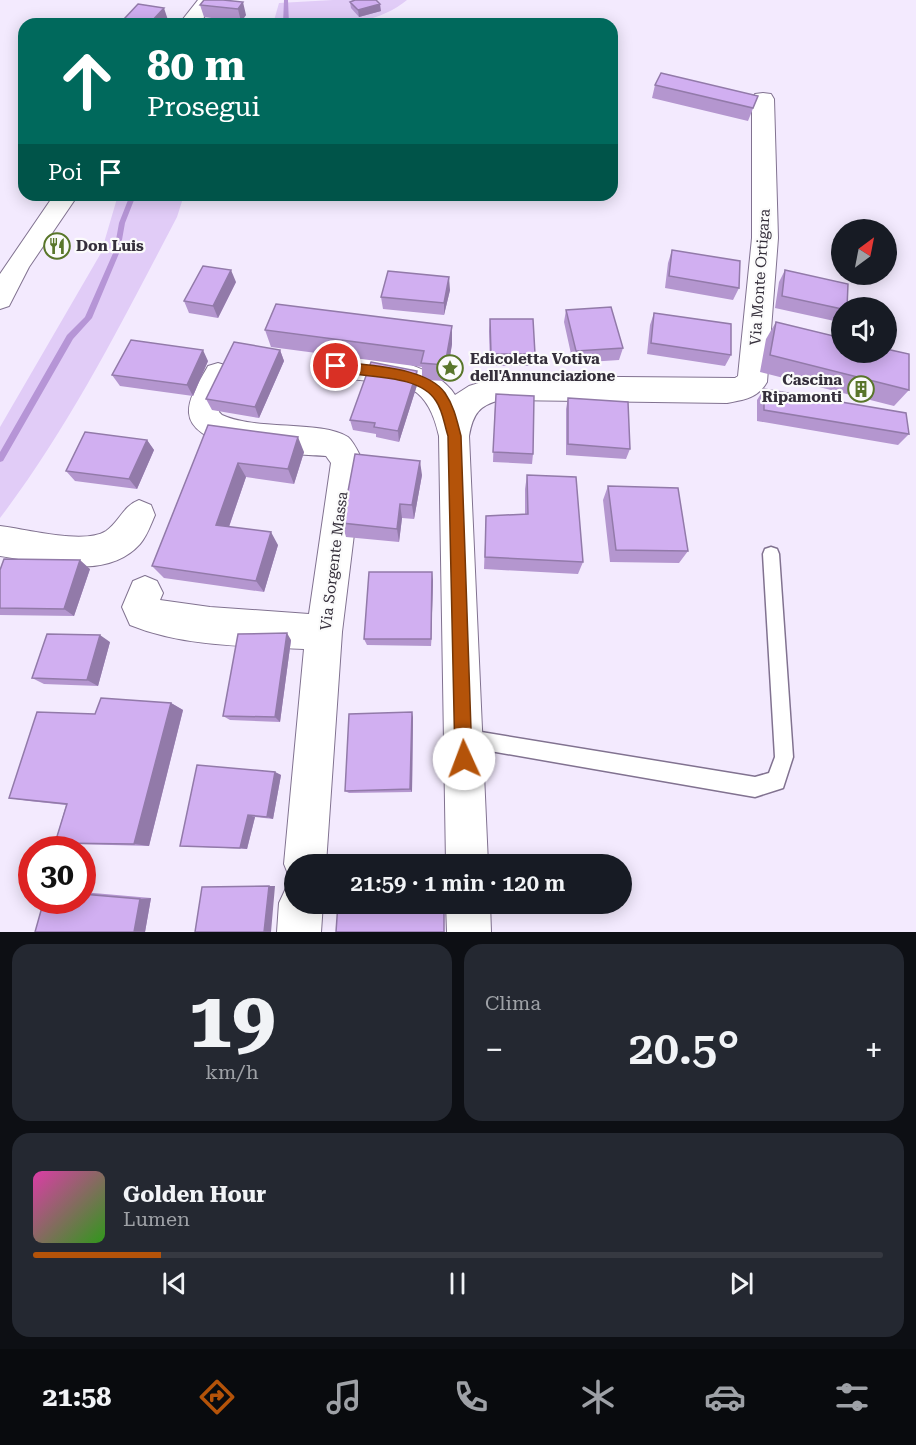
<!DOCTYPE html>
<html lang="it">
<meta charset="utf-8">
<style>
body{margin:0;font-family:"Roboto Serif",serif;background:#242831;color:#f1f3f6;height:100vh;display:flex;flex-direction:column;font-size:22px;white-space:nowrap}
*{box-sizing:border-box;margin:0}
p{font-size:20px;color:#9ea1a6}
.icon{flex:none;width:33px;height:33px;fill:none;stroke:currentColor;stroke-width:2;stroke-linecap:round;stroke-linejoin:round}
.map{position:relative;height:932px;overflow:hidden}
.details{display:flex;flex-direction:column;gap:12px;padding:12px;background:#0d0f14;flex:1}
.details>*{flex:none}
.hud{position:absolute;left:18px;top:18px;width:600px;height:183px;border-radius:18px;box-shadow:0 3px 15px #0003;background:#00695c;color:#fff;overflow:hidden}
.needle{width:39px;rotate:32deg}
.buttons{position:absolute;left:831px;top:219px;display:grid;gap:12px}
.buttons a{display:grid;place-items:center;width:66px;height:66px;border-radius:50%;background:#171b24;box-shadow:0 3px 15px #0003;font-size:30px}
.speed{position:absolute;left:18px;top:836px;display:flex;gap:12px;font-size:30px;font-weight:700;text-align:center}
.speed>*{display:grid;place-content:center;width:78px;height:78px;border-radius:50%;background:#171b24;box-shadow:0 3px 15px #0003;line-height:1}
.speed .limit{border:9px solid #d22;background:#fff;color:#111}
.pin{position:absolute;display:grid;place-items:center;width:51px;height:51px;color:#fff;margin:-26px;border:3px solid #fff;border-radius:50%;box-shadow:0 2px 6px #0007}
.me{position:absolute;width:66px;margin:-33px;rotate:358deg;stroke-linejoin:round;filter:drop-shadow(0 0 4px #0008)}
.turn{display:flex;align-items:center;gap:21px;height:126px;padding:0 30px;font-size:27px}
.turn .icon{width:78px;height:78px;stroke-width:2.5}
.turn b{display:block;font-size:42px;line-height:51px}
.then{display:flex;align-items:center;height:57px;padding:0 30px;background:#0003;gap:12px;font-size:22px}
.big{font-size:45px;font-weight:600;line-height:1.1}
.details .widget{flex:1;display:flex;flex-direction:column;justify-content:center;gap:9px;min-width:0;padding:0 21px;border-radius:18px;background:#242831}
.details .dial{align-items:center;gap:0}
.dial b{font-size:78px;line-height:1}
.song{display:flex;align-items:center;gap:18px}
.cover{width:72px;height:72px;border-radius:9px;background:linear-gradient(135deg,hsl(320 70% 55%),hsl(110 70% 35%))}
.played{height:6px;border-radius:3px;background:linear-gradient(90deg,#b45309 15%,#363941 15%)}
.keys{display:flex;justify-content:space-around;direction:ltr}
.heat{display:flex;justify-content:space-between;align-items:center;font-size:33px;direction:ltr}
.details .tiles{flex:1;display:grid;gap:12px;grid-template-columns:1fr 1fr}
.widget:last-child{grid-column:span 2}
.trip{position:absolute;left:284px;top:854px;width:348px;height:60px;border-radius:30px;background:#171b24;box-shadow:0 3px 15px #0003;font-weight:600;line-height:60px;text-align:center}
.dock{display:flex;height:96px;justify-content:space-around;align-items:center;background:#090b0e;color:#9ea1a6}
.dock .icon{width:42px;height:42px}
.dock .active{color:#b45309}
.dock b{font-size:27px;color:#f1f3f6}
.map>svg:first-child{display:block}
.green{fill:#e1ccf7}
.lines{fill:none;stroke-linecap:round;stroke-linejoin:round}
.stream{fill:#b695d6;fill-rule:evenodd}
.lane-casing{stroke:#817290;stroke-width:3}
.street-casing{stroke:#817290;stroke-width:2}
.lane{fill:#fff;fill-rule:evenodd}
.street{fill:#fff;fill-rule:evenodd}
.wall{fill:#b496cf}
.shaded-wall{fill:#927aa9}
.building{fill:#d1aff1;stroke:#927aa9;stroke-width:1.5}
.route{fill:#b45309;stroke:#753606;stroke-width:1.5}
.labels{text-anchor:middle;stroke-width:4.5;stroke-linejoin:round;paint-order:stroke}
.poi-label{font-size:15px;font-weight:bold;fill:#352f3b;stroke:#fbfbfb;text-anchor:start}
.street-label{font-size:15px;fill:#352f3b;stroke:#fbfbfb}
</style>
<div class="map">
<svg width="916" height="932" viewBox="0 0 916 932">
<rect width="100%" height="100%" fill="#f3eafe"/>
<path class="green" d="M333,0H407C369,31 318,24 273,24L279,3Z
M118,195H184L177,217C123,320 70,426 0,518V427L101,253Z"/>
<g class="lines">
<path class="stream" d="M284,0H288L289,24H283Z
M130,195H136L125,223L120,251L92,318L73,339L3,461L0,462V452L67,335L85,317L114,251L119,223Z"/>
<g class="lane-casing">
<path id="lane" d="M771,547L777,549L779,554L793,757L783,788L755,797L456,745L454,738L456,731L463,729L755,777L769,773L775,757L763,554L765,549Z"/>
</g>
<g class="street-casing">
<path id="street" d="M198,0H217L199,24H179Z
M763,93L771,94L774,99L778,238L767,382C758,398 744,400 727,403L501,400C479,405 473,414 469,436L488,864H446L439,436C423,362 379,391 326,374L322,366L326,358C359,347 436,363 455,395L469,386L501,376L735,378L738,376L752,238V99L755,94Z
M54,195H78L29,267L9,306L0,309V274Z
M218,363L228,366L232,374L219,412L222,415C257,431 321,420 348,437C354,442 359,454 363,461L342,632L326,864H294V881L290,879L284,864L304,649C247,646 184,647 130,625L122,607L133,581L145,576L157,581L163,593L160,600L210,607L309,614L331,463L326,456C297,454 192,453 189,413C188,397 201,379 208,366Z
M139,500L151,505L155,515C151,524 147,536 140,544C106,582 43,562 0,556V526C26,529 84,545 106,531C120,521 123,506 139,500Z
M294,884V903H323L321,932H277L279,903L286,888Z
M446,903H490L491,932H447Z"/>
</g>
<use href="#lane" class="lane"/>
<use href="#street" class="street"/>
</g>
<path class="wall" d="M230,1L246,15L241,22L204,17L200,5Z
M350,2L381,11L359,17L351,8Z
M124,19L168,20L165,24H126Z
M655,85L758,96L748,121L652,98Z
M672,250L739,288L733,300L665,288L668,263Z
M785,270L842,308V318L839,322L775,308L779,282Z
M236,282L218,318L189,313L184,301Z
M450,290L444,315L383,309L381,297Z
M566,310L623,348L619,360L573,363L564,322Z
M654,313L731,355L725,366L647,354L650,325Z
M490,319L535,354L534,366H490L489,331Z
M776,322L909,390L894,406L760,372L766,339Z
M452,326V344L446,381L422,380V367L271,347L265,330Z
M280,350L284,361L259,418L212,410L206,399Z
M208,361L193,396L120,386L112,375Z
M417,371L418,382L399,442L376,437V434L353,430L350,420Z
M764,389L909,434L898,445L757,421V400Z
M568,398L630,449L626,459L566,455V409Z
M495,405L533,454L532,464L493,462Z
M208,425L304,452L294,484L246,477L229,527L278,545L264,592L164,578L152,566Z
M147,440L154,450L137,489L75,481L66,471Z
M422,475L414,519L402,518L399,542L346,537L342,523Z
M527,475L583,562L578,574L484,569L486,516L525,514V489Z
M608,486L688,551L679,563L610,562L603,500Z
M90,569L74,616L0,615V570Z
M433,580L431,646L367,645L364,639Z
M291,640L280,722L230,720L223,716Z
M110,642L98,686L44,684L32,678Z
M171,703L183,710L149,846L74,844L55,843L66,805L29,801L9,798L95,714Z
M413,717L412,792L349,793L345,791Z
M275,772L281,775L273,819L255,817L247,849L180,846Z
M82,892L151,898L145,932H35L82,900Z"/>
<path class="shaded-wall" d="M243,2L246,15L241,22L238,9Z
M380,4L381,11L359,17L358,10Z
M164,8L168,20L165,24H150V23Z
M231,270L236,282L218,318L213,306Z
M449,277L450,290L444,315V303Z
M452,326V344L446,381L445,365Z
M203,350L208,361L193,396L187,385Z
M280,350L284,361L259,418L255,407Z
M417,371L418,382L399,442L398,431Z
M298,437L304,452L294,484L288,469Z
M147,440L154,450L137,489L129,479Z
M420,461L422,475L414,519L412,505Z
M238,463L246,477L225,538L216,525Z
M400,504L402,518L399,542L397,529Z
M271,532L278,545L264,592L256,581Z
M80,560L90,569L74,616L64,609Z
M432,572L433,580L431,646V639Z
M287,633L291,640L280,722L275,717Z
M100,635L110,642L98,686L87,680Z
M171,703L183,710L149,846L134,844Z
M412,712L413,717L412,792L410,789Z
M275,772L281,775L273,819L267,817Z
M248,815L255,817L247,849L240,848Z
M269,886H275L271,932H264Z
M151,898L145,932H134L140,899Z"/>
<path class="building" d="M204,0H223L243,2L238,9L200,5Z
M355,0H376L380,4L358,10L350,2Z
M138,4L164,8L150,23L124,19Z
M661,73L758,96L753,108L655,85Z
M672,250L740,261L739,288L669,276Z
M203,266L231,270L213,306L184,301Z
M785,270L848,284L847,308H842V309L782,296Z
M388,271L449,277L444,303L381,297Z
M276,304L452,326L445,365L421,363L424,351L265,330Z
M611,307L623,348L576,351L566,310Z
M654,313L731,324V355L651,343Z
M490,319H533L535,354H491Z
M776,322L842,338V352H886V349L909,354V390L770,355Z
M131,340L203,350L187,385L112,375Z
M234,342L280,350L255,407L206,399Z
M371,362L417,371L398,431L374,427L375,423L350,420Z
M764,389L906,413L909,434L764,410Z
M496,394L534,396L533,454L493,452Z
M568,398L628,402L630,449L568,444Z
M208,425L298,437L288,469L238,463L216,525L271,532L256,581L152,566Z
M85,432L147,440L129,479L66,471Z
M355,454L420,461L412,505L400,504L397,529L342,523Z
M527,475L576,477L583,562L485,557L486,516L528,514Z
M608,486L678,488L688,551L616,550Z
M4,559L80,560L64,609L0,608V570Z
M369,572H432L431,639H364Z
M287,633L275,717L223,716L238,634Z
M47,634L100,635L87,680L32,678Z
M101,698L171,703L134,844L55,843L67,804L9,798L37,712L95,714Z
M412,712L410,789L345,791L349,714Z
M197,765L275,772L267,817L248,815L240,848L180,846Z
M269,886L264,932H195L202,887Z
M82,894L140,899L134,932H35L44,900H82Z
M338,903H444V932H336Z"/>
<path class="route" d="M336,361C366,366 426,366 445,393C454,406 457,421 461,436L472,759L470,766L464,768L457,766L455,759L448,436C444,424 443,411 436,401C418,372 361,379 332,370V363Z"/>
<defs>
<g id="restaurant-ring" transform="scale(1.35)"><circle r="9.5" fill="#fbfbfb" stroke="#59762a" stroke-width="1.5"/><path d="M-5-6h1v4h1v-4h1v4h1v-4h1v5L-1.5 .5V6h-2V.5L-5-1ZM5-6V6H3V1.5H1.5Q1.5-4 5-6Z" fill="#59762a"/></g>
<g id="sight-ring" transform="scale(1.35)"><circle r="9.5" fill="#fbfbfb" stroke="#59762a" stroke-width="1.5"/><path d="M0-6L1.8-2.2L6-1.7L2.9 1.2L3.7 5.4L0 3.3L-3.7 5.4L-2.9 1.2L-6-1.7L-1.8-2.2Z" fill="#59762a"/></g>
<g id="building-ring" transform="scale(1.35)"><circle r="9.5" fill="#fbfbfb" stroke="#59762a" stroke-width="1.5"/><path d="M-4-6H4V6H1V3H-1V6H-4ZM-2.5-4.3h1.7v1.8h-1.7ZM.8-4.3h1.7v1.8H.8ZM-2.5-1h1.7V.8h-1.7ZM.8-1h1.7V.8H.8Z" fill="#59762a"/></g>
</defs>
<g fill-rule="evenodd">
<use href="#restaurant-ring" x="57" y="246"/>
<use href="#sight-ring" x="450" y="368"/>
<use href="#building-ring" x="861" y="389"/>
</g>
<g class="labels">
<g class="poi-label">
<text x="76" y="251">Don Luis</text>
<text x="470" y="364">Edicoletta Votiva<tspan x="470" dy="17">dell'Annunciazione</tspan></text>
<text x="842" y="385" text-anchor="end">Cascina<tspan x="842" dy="17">Ripamonti</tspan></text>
</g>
<g class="street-label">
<text transform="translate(760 277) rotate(-86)" y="5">Via Monte Ortigara</text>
<text transform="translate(334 561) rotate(-83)" y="5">Via Sorgente Massa</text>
</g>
</g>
</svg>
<div class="buttons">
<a><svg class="needle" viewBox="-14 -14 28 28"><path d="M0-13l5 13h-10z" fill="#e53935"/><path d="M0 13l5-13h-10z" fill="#9ea1a6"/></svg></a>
<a><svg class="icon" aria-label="sound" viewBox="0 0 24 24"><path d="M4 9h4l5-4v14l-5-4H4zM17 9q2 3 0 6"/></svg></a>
</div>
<div class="speed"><div class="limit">30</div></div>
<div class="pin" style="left:336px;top:366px;background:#d93025"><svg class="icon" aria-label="arrive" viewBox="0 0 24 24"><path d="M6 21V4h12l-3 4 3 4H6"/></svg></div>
<svg class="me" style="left:464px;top:759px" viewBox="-20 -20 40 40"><circle r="19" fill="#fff"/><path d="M0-13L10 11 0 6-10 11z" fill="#b45309"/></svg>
<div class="trip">21:59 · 1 min · 120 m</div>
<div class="hud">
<div class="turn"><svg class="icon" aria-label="ahead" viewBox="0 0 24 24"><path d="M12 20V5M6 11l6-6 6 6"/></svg><div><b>80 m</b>Prosegui</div></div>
<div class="then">Poi<svg class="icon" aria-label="arrive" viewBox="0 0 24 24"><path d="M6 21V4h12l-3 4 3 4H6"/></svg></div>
</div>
</div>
<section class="details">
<div class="tiles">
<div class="widget dial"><b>19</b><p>km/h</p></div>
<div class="widget"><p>Clima</p>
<div class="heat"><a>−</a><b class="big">20.5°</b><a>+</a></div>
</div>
<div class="widget">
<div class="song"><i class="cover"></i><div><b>Golden Hour</b><p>Lumen</p></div></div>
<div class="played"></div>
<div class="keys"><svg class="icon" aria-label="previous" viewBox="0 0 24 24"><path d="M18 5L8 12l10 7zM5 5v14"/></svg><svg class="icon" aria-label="pause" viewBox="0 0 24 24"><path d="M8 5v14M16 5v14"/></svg><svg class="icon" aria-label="next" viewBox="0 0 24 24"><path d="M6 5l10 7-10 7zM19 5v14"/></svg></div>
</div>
</div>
</section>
<nav class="dock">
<b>21:58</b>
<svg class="icon active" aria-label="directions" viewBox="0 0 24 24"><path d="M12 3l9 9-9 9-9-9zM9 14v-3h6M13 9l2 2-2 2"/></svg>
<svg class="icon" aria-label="music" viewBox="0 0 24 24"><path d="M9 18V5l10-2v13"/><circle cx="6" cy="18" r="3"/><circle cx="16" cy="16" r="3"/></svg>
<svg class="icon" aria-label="phone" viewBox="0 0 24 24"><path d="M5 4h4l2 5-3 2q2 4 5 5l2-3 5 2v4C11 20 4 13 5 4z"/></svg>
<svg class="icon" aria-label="climate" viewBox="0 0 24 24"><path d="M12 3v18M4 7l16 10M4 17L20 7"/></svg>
<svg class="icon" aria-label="car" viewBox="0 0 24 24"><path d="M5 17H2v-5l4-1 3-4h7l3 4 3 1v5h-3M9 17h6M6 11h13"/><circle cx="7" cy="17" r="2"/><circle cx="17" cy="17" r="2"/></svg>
<svg class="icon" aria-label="filters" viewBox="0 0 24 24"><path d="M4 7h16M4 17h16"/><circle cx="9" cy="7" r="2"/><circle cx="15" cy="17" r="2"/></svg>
</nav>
